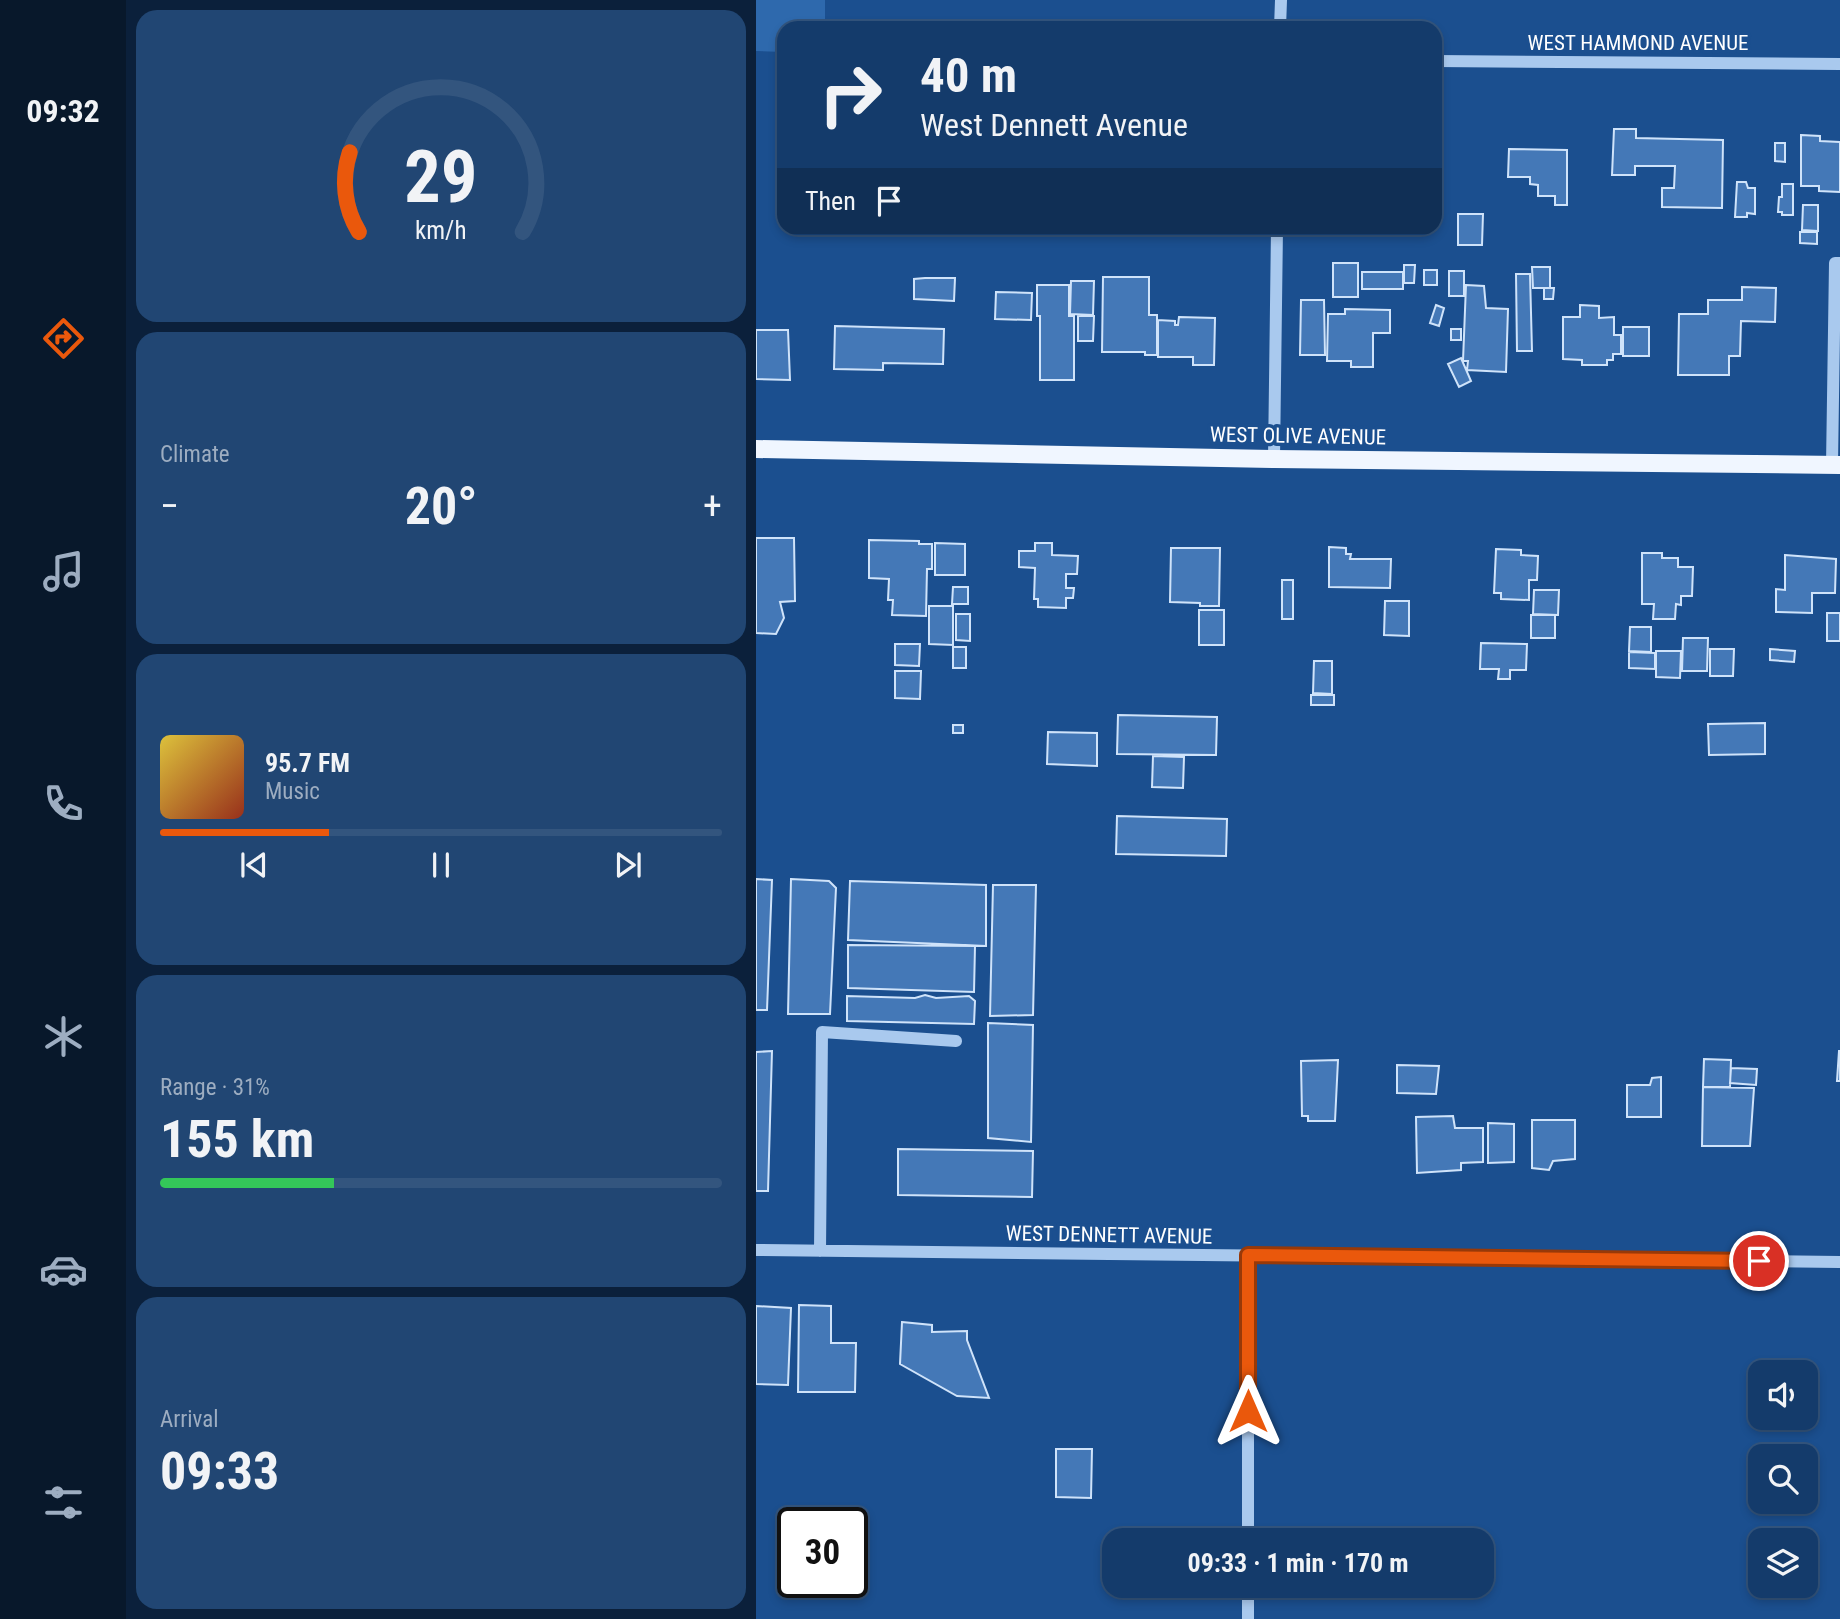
<!DOCTYPE html>
<meta charset="utf-8">
<style>
body{margin:0;font-family:"Roboto Condensed",sans-serif;background:#214673;color:#f1f3f6;height:100vh;display:flex;flex-direction:column;font-size:26px;white-space:nowrap}
*{box-sizing:border-box;margin:0}
p{font-size:23px;color:#9dadc1}
.icon{flex:none;width:38px;height:38px;fill:none;stroke:currentColor;stroke-width:2;stroke-linecap:round;stroke-linejoin:round}
.map{position:relative;flex:1;overflow:hidden}
.details{display:flex;flex-direction:column;gap:10px;padding:10px;background:#0b203b;width:630px}
.details>*{flex:none}
.top-card{position:absolute;left:21px;top:21px;width:665px;height:214px;border-radius:21px;box-shadow:0 4px 10px #0003,0 0 0 2px #33557e;background:#143b6b;color:#f1f3f6;overflow:hidden}
.tools{position:absolute;left:992px;top:1360px;display:grid;gap:14px}
.tools a{display:grid;place-items:center;width:70px;height:70px;border-radius:14px;background:#143b6b;box-shadow:0 4px 10px #0003,0 0 0 2px #33557e;font-size:35px}
.speed{position:absolute;left:21px;top:1507px;display:flex;gap:14px;font-size:35px;font-weight:700;text-align:center}
.speed>*{display:grid;place-content:center;width:91px;height:91px;border-radius:50%;background:#143b6b;box-shadow:0 4px 10px #0003,0 0 0 2px #33557e;line-height:1}
.speed .limit{border:4px solid #111;border-radius:10px;background:#fff;color:#111}
.pin{position:absolute;display:grid;place-items:center;width:60px;height:60px;color:#fff;margin:-30px;border:4px solid #fff;border-radius:50%;box-shadow:0 2px 7px #0007}
.me{position:absolute;width:77px;margin:-38px;rotate:0deg;stroke-linejoin:round;filter:drop-shadow(0 0 5px #0008)}
.turn{display:flex;align-items:center;gap:24px;height:147px;padding:0 28px;font-size:32px}
.turn .icon{width:91px;height:91px;stroke-width:2.5}
.turn b{display:block;font-size:49px;line-height:60px}
.then{display:flex;align-items:center;height:66px;padding:0 28px;background:#0003;gap:14px;font-size:26px}
.big{font-size:52px;font-weight:700;line-height:1.1}
.details .card{flex:1;display:flex;flex-direction:column;justify-content:center;gap:10px;min-width:0;padding:0 24px;border-radius:21px;background:#214673}
.details .dial{align-items:center;gap:0}
.dial svg{height:182px;overflow:visible;fill:none;stroke:#33557e;stroke-width:7;stroke-linecap:round;text-anchor:middle}
.dial text{fill:#f1f3f6;stroke:none}
.song{display:flex;align-items:center;gap:21px}
.cover{width:84px;height:84px;border-radius:10px;background:linear-gradient(135deg,hsl(50 70% 55%),hsl(10 70% 35%))}
.played{height:7px;border-radius:4px;background:linear-gradient(90deg,#ea580c 30%,#33557e 30%)}
.keys{display:flex;justify-content:space-around;direction:ltr}
.heat{display:flex;justify-content:space-between;align-items:center;font-size:38px;direction:ltr}
.charge{height:10px;border-radius:5px;background:linear-gradient(90deg,#34c759 31%,#33557e 0)}
.trip{position:absolute;left:346px;top:1528px;width:392px;height:70px;border-radius:21px;background:#143b6b;box-shadow:0 4px 10px #0003,0 0 0 2px #33557e;font-weight:700;line-height:70px;text-align:center}
main{display:flex;flex:1;min-height:0}
.dock{display:flex;flex-direction:column;width:126px;justify-content:space-around;align-items:center;background:#08182b;color:#9dadc1}
.dock .icon{width:49px;height:49px}
.dock .active{color:#ea580c}
.dock b{font-size:32px;color:#f1f3f6}
.map>svg:first-child{display:block}
.green{fill:#2e69ad}
.building{fill:#4478b7;stroke:#cfe3fa;stroke-width:2}
.lines{fill:none;stroke-linecap:round;stroke-linejoin:round}
.minor{stroke:#a9c9ee;stroke-width:12}
.major{stroke:#f0f6ff;stroke-width:18}
.route-casing{stroke:#983908;stroke-width:18}
.route{stroke:#ea580c;stroke-width:12}
.labels{text-anchor:middle;stroke-width:7;stroke-linejoin:round;paint-order:stroke}
.street-label{font-size:21px;fill:#fff;stroke:#1b4f8f}
</style>
<main>
<nav class="dock">
<b>09:32</b>
<svg class="icon active" aria-label="directions" viewBox="0 0 24 24"><path d="M12 3l9 9-9 9-9-9zM9 14v-3h6M13 9l2 2-2 2"/></svg>
<svg class="icon" aria-label="music" viewBox="0 0 24 24"><path d="M9 18V5l10-2v13"/><circle cx="6" cy="18" r="3"/><circle cx="16" cy="16" r="3"/></svg>
<svg class="icon" aria-label="phone" viewBox="0 0 24 24"><path d="M5 4h4l2 5-3 2q2 4 5 5l2-3 5 2v4C11 20 4 13 5 4z"/></svg>
<svg class="icon" aria-label="climate" viewBox="0 0 24 24"><path d="M12 3v18M4 7l16 10M4 17L20 7"/></svg>
<svg class="icon" aria-label="car" viewBox="0 0 24 24"><path d="M5 17H2v-5l4-1 3-4h7l3 4 3 1v5h-3M9 17h6M6 11h13"/><circle cx="7" cy="17" r="2"/><circle cx="17" cy="17" r="2"/></svg>
<svg class="icon" aria-label="filters" viewBox="0 0 24 24"><path d="M4 7h16M4 17h16"/><circle cx="9" cy="7" r="2"/><circle cx="15" cy="17" r="2"/></svg>
</nav>
<section class="details">
<div class="card dial"><svg viewBox="0 0 100 80">
<path d="M14 69A42 42 0 1 1 86 69"/>
<path d="M14 69A42 42 0 0 1 10 34" stroke="#ea580c"/>
<text x="50" y="56" font-size="32" font-weight="700">29</text>
<text x="50" y="72" font-size="11">km/h</text>
</svg></div>
<div class="card"><p>Climate</p>
<div class="heat"><a>−</a><b class="big">20°</b><a>+</a></div>
</div>
<div class="card">
<div class="song"><i class="cover"></i><div><b>95.7 FM</b><p>Music</p></div></div>
<div class="played"></div>
<div class="keys"><svg class="icon" aria-label="previous" viewBox="0 0 24 24"><path d="M18 5L8 12l10 7zM5 5v14"/></svg><svg class="icon" aria-label="pause" viewBox="0 0 24 24"><path d="M8 5v14M16 5v14"/></svg><svg class="icon" aria-label="next" viewBox="0 0 24 24"><path d="M6 5l10 7-10 7zM19 5v14"/></svg></div>
</div>
<div class="card"><p>Range · 31%</p><b class="big">155 km</b><div class="charge"></div></div>
<div class="card"><p>Arrival</p><b class="big">09:33</b></div>
</section>
<div class="map">
<svg width="1084" height="1619" viewBox="0 0 1084 1619">
<rect width="100%" height="100%" fill="#1b4f8f"/>
<path class="green" d="M0,0H69V28H28V52L0,51Z
M67,228H207V236L66,234Z"/>
<path class="building" d="M858,129H880V138L967,140L966,208L906,207V188H918L919,166H879V175H856Z
M1045,135L1064,136V141L1084,142V192L1063,191V186H1045Z
M1019,143H1029V162L1019,161Z
M753,149L811,150V205H799V196H782V185L774,184V177H752Z
M981,182H990L992,188H999V214L991,213V217H979Z
M1026,184H1037V215H1026V212H1022L1023,197H1026Z
M1047,205H1062V231L1046,230Z
M702,214H727L726,245H702Z
M1044,232H1061V244L1044,243Z
M577,263H602V297H577Z
M648,265H659L658,283H648Z
M776,267H794V288H777Z
M668,270H681V285H668Z
M693,271H708V296H693Z
M606,272H647V289H606Z
M760,274H774L776,351H761Z
M347,277H393V315H401V355H389V352H346Z
M169,278H199L198,301L158,299V279Z
M315,281H338L337,315L314,314Z
M281,285H313V316H318V380H284V316H281Z
M710,285L728,286L730,308L752,309L750,372L711,370L712,361H707Z
M986,287L1020,288L1019,322L985,321L984,356H973V375H922L923,314H952V300H986Z
M788,288H798L797,299H788Z
M240,292L276,293L275,320L239,319Z
M545,300H568L569,355H544Z
M680,305L688,308L683,326L674,323Z
M824,305L843,306V318L858,317V335H865V354H857V360H851V365H826V360L807,359V317H824Z
M589,309L634,310V333H617V367H595V361H571L572,314H589Z
M322,316H338L337,341H322Z
M423,317L459,318L458,365H437V357H402V320L419,321V325H422Z
M79,326L188,329L187,364L127,363V370L78,369Z
M867,327H893V356H867Z
M695,329H705V340H695Z
M0,330H32L34,380L0,379Z
M705,358L715,381L703,387L692,364Z
M0,538H38L39,601L24,602L28,618L20,634L0,633Z
M113,540L163,541V544H176V569H171L170,616L136,615L137,600H132L133,579L113,578Z
M179,543L209,544V575H179Z
M279,543H296V555L322,556L321,574H310V588H318L317,598H310V608L282,607V599H278L279,568L263,567V551H279Z
M573,547L590,548V554H595L594,559H635L634,588L573,587Z
M415,548H464L463,606H444V603L414,602Z
M740,549L765,550V555L782,556L781,580H773V600L745,599V593H738Z
M886,553H906V558H922V567H937L936,596H925V605L920,604L919,619H897L898,604H886Z
M1029,555L1080,559L1079,593H1056V613L1020,612V589L1029,590Z
M526,580H537V619H526Z
M197,587H212V604H196Z
M778,590H803L802,615L777,614Z
M629,601H653V636L628,635Z
M173,606H197V645L173,644Z
M443,610H468V645H443Z
M1071,613H1084V641H1071Z
M200,614H214V641L200,640Z
M775,615H799V638H775Z
M874,627H895V652L873,651Z
M927,638H952L951,671H926Z
M725,643L771,644L770,670H754V679H742L743,669H724Z
M139,644H164L163,666L139,665Z
M197,647H210V668H197Z
M954,649H978L977,676H954Z
M1014,649L1039,651L1038,662L1014,660Z
M900,651H925L924,678L900,677Z
M873,652L899,653V669L873,668Z
M558,661H576V694L557,693Z
M139,671H165L164,699L139,698Z
M555,695H578V705H555Z
M362,715L461,717L460,755L361,754Z
M1009,723V754L953,755L952,724Z
M197,725H207V733H197Z
M292,732L341,733V766L291,764Z
M397,756L428,757L427,788L396,787Z
M361,816L471,819L470,856L360,854Z
M0,879L16,880L11,1010H0Z
M35,879L73,881L80,888L74,1014H32Z
M94,881L230,885V946L92,940Z
M237,885H280L277,1015L234,1016Z
M92,945L219,946L218,992L92,988Z
M169,995L180,998L213,996L219,1001L218,1024L91,1021V996L159,998Z
M232,1023L277,1025L275,1142L232,1138Z
M16,1051L12,1191H0V1052Z
M1083,1051H1084V1081H1081Z
M948,1059L975,1060L974,1087H947Z
M582,1060L579,1121H552V1116H546L545,1061Z
M641,1065L683,1066L680,1094L641,1093Z
M975,1068L1001,1069L1000,1085L974,1083Z
M905,1077V1117H871V1085H894L896,1078Z
M947,1087L998,1088L994,1146H946Z
M697,1116L699,1128H727V1162L705,1163V1170L661,1173L660,1117Z
M776,1120H819V1159L797,1161L793,1170L776,1168Z
M732,1123L758,1124V1162L732,1163Z
M142,1149L277,1151L276,1197L142,1195Z
M43,1305L75,1306V1343H100L99,1392H42Z
M0,1306L35,1308L32,1385L0,1384Z
M146,1322L176,1325V1332L211,1331V1340L233,1398L201,1396L144,1364Z
M300,1449H336L335,1498L300,1497Z"/>
<g class="lines">
<path class="minor" d="M524,28L525,0
M679,61L1084,64
M518,459L521,228
M1076,465L1079,263H1084
M0,1250L1084,1262
M64,1251L66,1032L200,1041
M492,1255V1540
M492,1586V1619"/>
<path class="major" d="M0,449L518,459L1084,465"/>
</g>
<g class="lines">
<g class="route-casing">
<path id="route" d="M492,1411V1255L1003,1261"/>
</g>
<use href="#route" class="route"/>
</g>
<g class="labels">
<g class="street-label">
<text x="882" y="50">WEST HAMMOND AVENUE</text>
<text transform="translate(542 436) rotate(1)" y="7">WEST OLIVE AVENUE</text>
<text transform="translate(353 1235) rotate(1)" y="7">WEST DENNETT AVENUE</text>
</g>
</g>
</svg>
<div class="tools">
<a><svg class="icon" aria-label="sound" viewBox="0 0 24 24"><path d="M4 9h4l5-4v14l-5-4H4zM17 9q2 3 0 6"/></svg></a>
<a><svg class="icon" aria-label="search" viewBox="0 0 24 24"><circle cx="10" cy="10" r="6"/><path d="M15 15l6 6"/></svg></a>
<a><svg class="icon" aria-label="layers" viewBox="0 0 24 24"><path d="M12 4l9 5-9 5-9-5zM3 14l9 5 9-5"/></svg></a>
</div>
<div class="speed"><div class="limit">30</div></div>
<div class="pin" style="left:1003px;top:1261px;background:#d93025"><svg class="icon" aria-label="arrive" viewBox="0 0 24 24"><path d="M6 21V4h12l-3 4 3 4H6"/></svg></div>
<svg class="me" style="left:492px;top:1411px" viewBox="-20 -20 40 40"><path d="M0-17L14 15 0 8-14 15z" fill="#ea580c" stroke="#fff" stroke-width="4"/></svg>
<div class="trip">09:33 · 1 min · 170 m</div>
<div class="top-card">
<div class="turn"><svg class="icon" aria-label="right" viewBox="0 0 24 24"><path d="M7 20v-9h11M14 6l5 5-5 5"/></svg><div><b>40 m</b>West Dennett Avenue</div></div>
<div class="then">Then<svg class="icon" aria-label="arrive" viewBox="0 0 24 24"><path d="M6 21V4h12l-3 4 3 4H6"/></svg></div>
</div>
</div>
</main>
